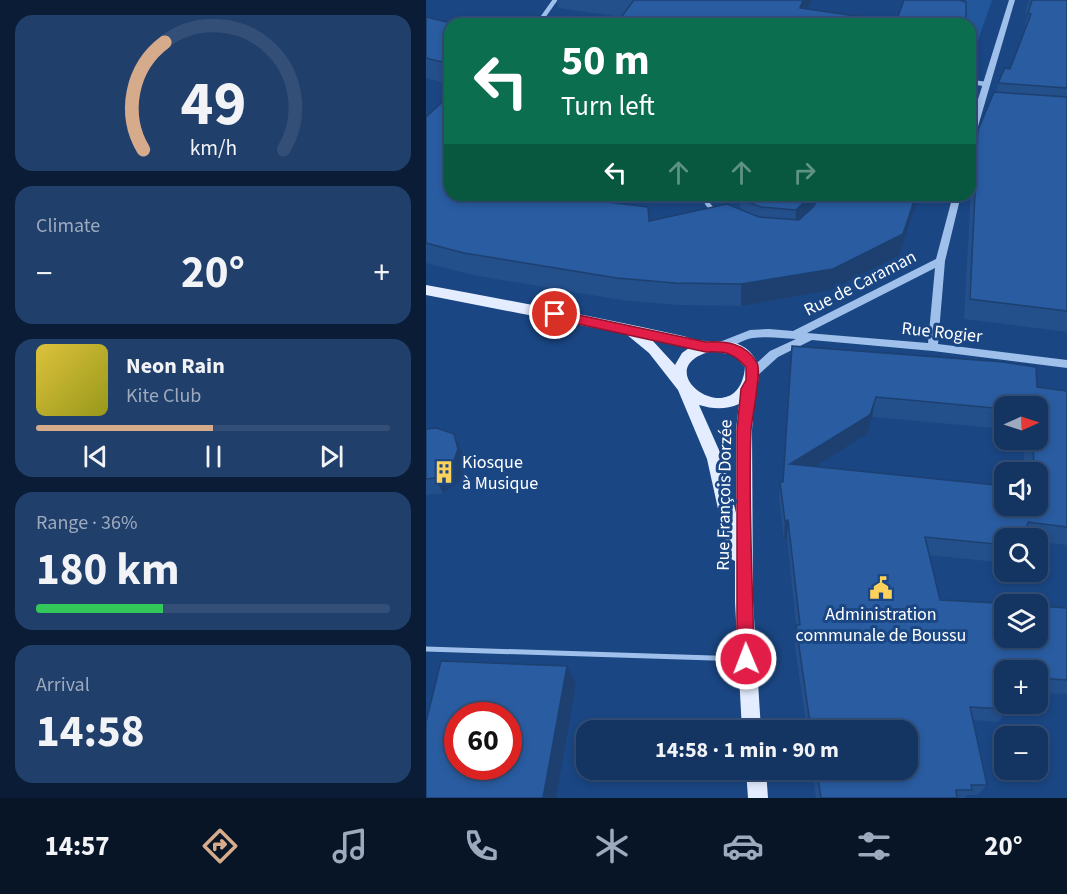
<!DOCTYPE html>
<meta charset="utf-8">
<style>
body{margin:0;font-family:"Source Sans 3",sans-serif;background:#213f6b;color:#f1f3f6;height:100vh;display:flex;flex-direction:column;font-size:22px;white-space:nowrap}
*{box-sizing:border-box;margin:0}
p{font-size:20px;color:#9daabe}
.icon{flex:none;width:33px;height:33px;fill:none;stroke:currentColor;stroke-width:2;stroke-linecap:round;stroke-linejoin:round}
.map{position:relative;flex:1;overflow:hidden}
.side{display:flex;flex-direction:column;gap:15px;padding:15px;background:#0b1d36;width:426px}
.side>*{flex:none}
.guide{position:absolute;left:18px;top:18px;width:532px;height:183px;border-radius:18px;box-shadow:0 3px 9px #0003,0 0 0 2px #334f77;background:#0b6e4f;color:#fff;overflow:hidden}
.needle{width:39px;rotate:87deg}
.tools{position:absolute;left:568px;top:396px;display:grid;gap:12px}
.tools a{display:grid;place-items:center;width:54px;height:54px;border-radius:12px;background:#143462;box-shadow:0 3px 9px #0003,0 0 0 2px #334f77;font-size:30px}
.speed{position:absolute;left:18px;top:702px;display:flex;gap:12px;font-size:30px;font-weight:700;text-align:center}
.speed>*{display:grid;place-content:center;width:78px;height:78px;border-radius:50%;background:#143462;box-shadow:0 3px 9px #0003,0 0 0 2px #334f77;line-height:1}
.speed .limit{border:9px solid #d22;background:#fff;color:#111}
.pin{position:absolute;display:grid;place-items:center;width:51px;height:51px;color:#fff;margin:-26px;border:3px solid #fff;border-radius:50%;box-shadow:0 2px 6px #0007}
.me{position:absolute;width:66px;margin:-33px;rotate:359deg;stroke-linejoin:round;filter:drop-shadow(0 0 4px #0008)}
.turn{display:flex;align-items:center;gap:21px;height:126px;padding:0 18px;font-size:27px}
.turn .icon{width:78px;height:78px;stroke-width:2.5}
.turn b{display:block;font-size:42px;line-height:51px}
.lanes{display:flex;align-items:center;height:57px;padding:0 18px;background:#0003;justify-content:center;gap:30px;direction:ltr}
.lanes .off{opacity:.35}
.big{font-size:45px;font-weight:700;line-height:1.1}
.side .card{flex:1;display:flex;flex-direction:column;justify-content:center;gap:9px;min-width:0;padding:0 21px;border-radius:18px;background:#213f6b}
.side .dial{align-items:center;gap:0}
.dial svg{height:156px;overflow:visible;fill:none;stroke:#334f77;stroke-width:7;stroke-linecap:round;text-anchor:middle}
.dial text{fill:#f1f3f6;stroke:none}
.song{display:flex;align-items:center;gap:18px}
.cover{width:72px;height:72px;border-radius:9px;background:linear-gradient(135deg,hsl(50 70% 55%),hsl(60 70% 35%))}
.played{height:6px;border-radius:3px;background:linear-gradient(90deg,#d6ab8b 50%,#334f77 50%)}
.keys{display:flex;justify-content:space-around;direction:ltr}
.heat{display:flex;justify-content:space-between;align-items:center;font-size:33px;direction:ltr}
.charge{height:9px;border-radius:4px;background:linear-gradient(90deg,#34c759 36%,#334f77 0)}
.trip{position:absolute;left:150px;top:720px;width:342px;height:60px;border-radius:18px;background:#143462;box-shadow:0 3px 9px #0003,0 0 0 2px #334f77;font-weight:700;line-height:60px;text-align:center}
.tabs{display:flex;height:96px;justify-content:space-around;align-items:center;background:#081527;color:#9daabe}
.tabs .icon{width:42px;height:42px}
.tabs .selected{color:#d6ab8b}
.tabs b{font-size:27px;color:#f1f3f6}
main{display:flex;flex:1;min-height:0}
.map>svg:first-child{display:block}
.green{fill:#23579c}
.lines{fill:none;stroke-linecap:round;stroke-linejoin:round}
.service-far2{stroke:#9fc0eb;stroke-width:3}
.service-far1{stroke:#9fc0eb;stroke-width:4.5}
.service{stroke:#9fc0eb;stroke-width:5}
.minor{stroke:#9fc0eb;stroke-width:4.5}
.tertiary{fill:#9fc0eb;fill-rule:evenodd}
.primary{fill:#e3edff;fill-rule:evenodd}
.wall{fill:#234f8a;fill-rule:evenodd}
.shaded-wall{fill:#1d4071}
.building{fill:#295ca1;stroke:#1d4071;stroke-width:1.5;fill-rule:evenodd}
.route{fill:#e11d48;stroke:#92132f;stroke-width:1.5}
.labels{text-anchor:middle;stroke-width:6;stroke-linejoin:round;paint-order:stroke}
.street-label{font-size:18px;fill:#fff;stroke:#1a4683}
.poi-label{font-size:18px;fill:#fff;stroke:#1a4683;text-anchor:start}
</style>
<main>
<section class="side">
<div class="card dial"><svg viewBox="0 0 100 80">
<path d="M14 69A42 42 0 1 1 86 69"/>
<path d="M14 69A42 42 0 0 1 25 14" stroke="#d6ab8b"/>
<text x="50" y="56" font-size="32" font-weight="700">49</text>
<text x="50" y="72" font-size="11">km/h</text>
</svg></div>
<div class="card"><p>Climate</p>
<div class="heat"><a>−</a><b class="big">20°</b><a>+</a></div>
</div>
<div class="card">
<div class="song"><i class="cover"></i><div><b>Neon Rain</b><p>Kite Club</p></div></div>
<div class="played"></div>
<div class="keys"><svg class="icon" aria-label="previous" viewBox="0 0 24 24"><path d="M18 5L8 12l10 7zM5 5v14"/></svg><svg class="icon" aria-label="pause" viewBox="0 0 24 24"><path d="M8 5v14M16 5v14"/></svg><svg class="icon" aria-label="next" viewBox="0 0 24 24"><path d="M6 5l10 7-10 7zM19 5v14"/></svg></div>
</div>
<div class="card"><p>Range · 36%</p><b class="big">180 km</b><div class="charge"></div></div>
<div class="card"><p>Arrival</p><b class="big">14:58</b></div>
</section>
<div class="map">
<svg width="641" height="798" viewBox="0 0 641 798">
<rect width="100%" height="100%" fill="#1a4683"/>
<path class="green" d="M540,0H566L549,49L545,48L544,24H533Z"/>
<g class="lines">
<path class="service-far2" d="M275,195L282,205"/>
<path class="service-far1" d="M281,203L288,212"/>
<path class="service" d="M0,649L318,659"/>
<path class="minor" d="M112,24L129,0
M544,82L560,84"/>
<path class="tertiary" d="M583,0H589L548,140L544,142V125Z
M527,195H535L519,261L512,344L641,360V368L507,351L386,340L352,357L331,376L327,377L322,373L323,370L344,351L370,339C356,338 342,336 327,338C315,339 304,351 291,349L290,346L291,343L324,330L343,329L367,331L510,259ZM509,268L502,343L381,333Z"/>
<path class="primary" d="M0,285C86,301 172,317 257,336C264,338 272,341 280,341C290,342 306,340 316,346C331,354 338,373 329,389L326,430L327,602L335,730H316L309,602V561L305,559L302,554L281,459L252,390L223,353L200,334L0,295ZM226,340L263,348L256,353L249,365ZM286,351L308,355L319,367C313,437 216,369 286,351ZM313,404L310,430V513L297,459L273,405C287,409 299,410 313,404Z
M320,770H340L342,798H322Z"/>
</g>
<path class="wall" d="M131,0H386L382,9L470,22L535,1L538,24L195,17L132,8Z
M603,0H641V332L538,319L547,151L552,130L570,92L572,83L584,69L597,34L602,14L599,13Z
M0,17L24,24V84L0,78Z
M0,117L24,195H141L140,197L223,221L314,209V199L333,195H387L386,206L385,209L388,206L393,195H500L498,202L491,201L473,256L405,290L315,306L251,305L195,300L46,275L0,263Z
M366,346L641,391V545L612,542V538H579V563L503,555L514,600L641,608V694L612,693V670H579L582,709L572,722L547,720L561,785L552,795H541L539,798H390L386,770H482V730H381L368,640L370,625L361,538H358L353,500L354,482H357ZM579,406H612V440H598V472H612V506L388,467L441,434L446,417L579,429Z
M0,429L35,450L40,464L34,481L17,493L0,495Z"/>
<path class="shaded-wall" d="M377,0H386L375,24L374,8Z
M126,195H141L131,218Z
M383,195H387L386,206L379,223L369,233L370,210Z
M490,195H492L491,201L473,256L405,290L315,306V284Z
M450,397L446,417L441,434L363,483L364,464Z
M28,434L35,450L40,464L34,481L17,493L9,478Z
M362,520L361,538H358L359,521Z
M141,666L150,684L130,798H117Z"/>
<path class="building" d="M208,0H377L374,8L470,22L478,0H533L540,2V15L538,24H190Z
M606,0H641V88L572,83L579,68L584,69L605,14L602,13Z
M0,17L29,24H24V64L0,58Z
M568,92L641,97V311L544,299L552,130Z
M24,95V195H126L222,207L223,221L301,204L333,217L373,220L388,206L393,195H490L477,234L407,269L315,284L249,283L191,278L38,253L0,243V117Z
M333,195H383L381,199L370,210L335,207L314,199Z
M366,346L577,362L610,367L611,387L641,391V527L602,522L598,538H579V545L499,537L514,600L588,604H579V638H612V606L641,608V680L612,678V670H579V704H582V709L544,707L561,785H545L546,790H530L531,798H395L391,770H482V730H385L370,625H374L362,520L359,521L354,482H357ZM450,397L579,409V406H612V440H607L608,472H612V506H579V486L364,464L444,415Z
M11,428L28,434L32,449L26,466L9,478L0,479V429Z
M15,661L141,666L117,798H0V722ZM32,716H82V766H32Z"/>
<path class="route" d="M129,310L280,342C300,341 320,343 331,363C336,372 326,416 325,430C322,506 327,583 328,659L326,665L320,667L314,665L311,659V430L315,389L320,380V367C306,352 299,351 280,352L125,318L123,314Z"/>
<defs>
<g id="building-bare" transform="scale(1.8)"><path d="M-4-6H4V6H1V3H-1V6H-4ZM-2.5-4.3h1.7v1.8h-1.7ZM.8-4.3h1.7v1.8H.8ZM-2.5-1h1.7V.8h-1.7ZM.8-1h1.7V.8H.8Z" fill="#fdd25a" stroke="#1a4683" stroke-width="2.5" paint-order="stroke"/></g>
<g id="civic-bare" transform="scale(1.8)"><path d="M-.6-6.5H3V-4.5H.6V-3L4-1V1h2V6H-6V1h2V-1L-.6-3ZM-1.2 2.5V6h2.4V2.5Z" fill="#fdd25a" stroke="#1a4683" stroke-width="2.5" paint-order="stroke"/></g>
</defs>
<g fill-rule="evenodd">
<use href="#building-bare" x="18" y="472"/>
<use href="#civic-bare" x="455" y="588"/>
</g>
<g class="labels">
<g class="street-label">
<text transform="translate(434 283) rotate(-27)" y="6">Rue de Caraman</text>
<text transform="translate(516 332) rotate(6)" y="6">Rue Rogier</text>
<text transform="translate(298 495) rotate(-89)" y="6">Rue François Dorzée</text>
</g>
<g class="poi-label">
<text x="36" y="468">Kiosque<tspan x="36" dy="21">à Musique</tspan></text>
<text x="455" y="620" text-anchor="middle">Administration<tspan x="455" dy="21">communale de Boussu</tspan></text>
</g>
</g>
</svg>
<div class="tools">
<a><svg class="needle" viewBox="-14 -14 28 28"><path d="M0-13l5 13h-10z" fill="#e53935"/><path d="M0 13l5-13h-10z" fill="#9daabe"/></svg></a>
<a><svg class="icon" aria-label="sound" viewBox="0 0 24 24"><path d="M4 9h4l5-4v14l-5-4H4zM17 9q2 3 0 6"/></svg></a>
<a><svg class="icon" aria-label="search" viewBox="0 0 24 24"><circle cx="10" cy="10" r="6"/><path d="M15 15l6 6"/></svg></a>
<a><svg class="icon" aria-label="layers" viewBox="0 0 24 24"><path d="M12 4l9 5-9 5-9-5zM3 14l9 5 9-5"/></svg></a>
<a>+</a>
<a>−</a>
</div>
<div class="speed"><div class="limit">60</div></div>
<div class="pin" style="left:129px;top:314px;background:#d93025"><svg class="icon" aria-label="arrive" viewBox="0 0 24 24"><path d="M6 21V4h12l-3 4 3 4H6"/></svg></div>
<svg class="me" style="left:320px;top:659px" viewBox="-20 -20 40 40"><circle r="17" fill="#e11d48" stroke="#fff" stroke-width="3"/><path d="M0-11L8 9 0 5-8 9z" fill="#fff"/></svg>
<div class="trip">14:58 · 1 min · 90 m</div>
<div class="guide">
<div class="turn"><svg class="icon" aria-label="left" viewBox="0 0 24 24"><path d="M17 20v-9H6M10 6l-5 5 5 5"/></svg><div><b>50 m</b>Turn left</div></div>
<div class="lanes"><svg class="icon" aria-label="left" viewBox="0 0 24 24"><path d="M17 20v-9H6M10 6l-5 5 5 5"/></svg><svg class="icon off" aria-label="ahead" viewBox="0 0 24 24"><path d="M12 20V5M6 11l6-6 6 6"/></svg><svg class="icon off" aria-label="ahead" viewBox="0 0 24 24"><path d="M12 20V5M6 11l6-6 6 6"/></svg><svg class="icon off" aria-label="right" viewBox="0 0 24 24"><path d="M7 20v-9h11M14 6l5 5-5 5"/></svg></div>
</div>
</div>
</main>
<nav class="tabs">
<b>14:57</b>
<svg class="icon selected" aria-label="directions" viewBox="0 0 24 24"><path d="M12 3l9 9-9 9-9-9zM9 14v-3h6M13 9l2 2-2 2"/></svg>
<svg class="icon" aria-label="music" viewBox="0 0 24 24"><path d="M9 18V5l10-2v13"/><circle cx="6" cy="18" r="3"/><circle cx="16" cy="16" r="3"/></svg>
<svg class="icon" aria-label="phone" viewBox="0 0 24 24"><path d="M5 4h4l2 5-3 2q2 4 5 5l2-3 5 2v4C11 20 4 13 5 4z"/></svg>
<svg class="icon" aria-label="climate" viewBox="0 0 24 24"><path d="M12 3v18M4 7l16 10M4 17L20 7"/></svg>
<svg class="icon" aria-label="car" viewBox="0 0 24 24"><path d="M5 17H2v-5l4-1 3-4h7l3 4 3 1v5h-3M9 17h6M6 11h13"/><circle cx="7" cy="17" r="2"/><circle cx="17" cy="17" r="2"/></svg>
<svg class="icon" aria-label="filters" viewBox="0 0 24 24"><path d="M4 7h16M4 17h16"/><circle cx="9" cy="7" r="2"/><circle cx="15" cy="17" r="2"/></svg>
<b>20°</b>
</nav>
